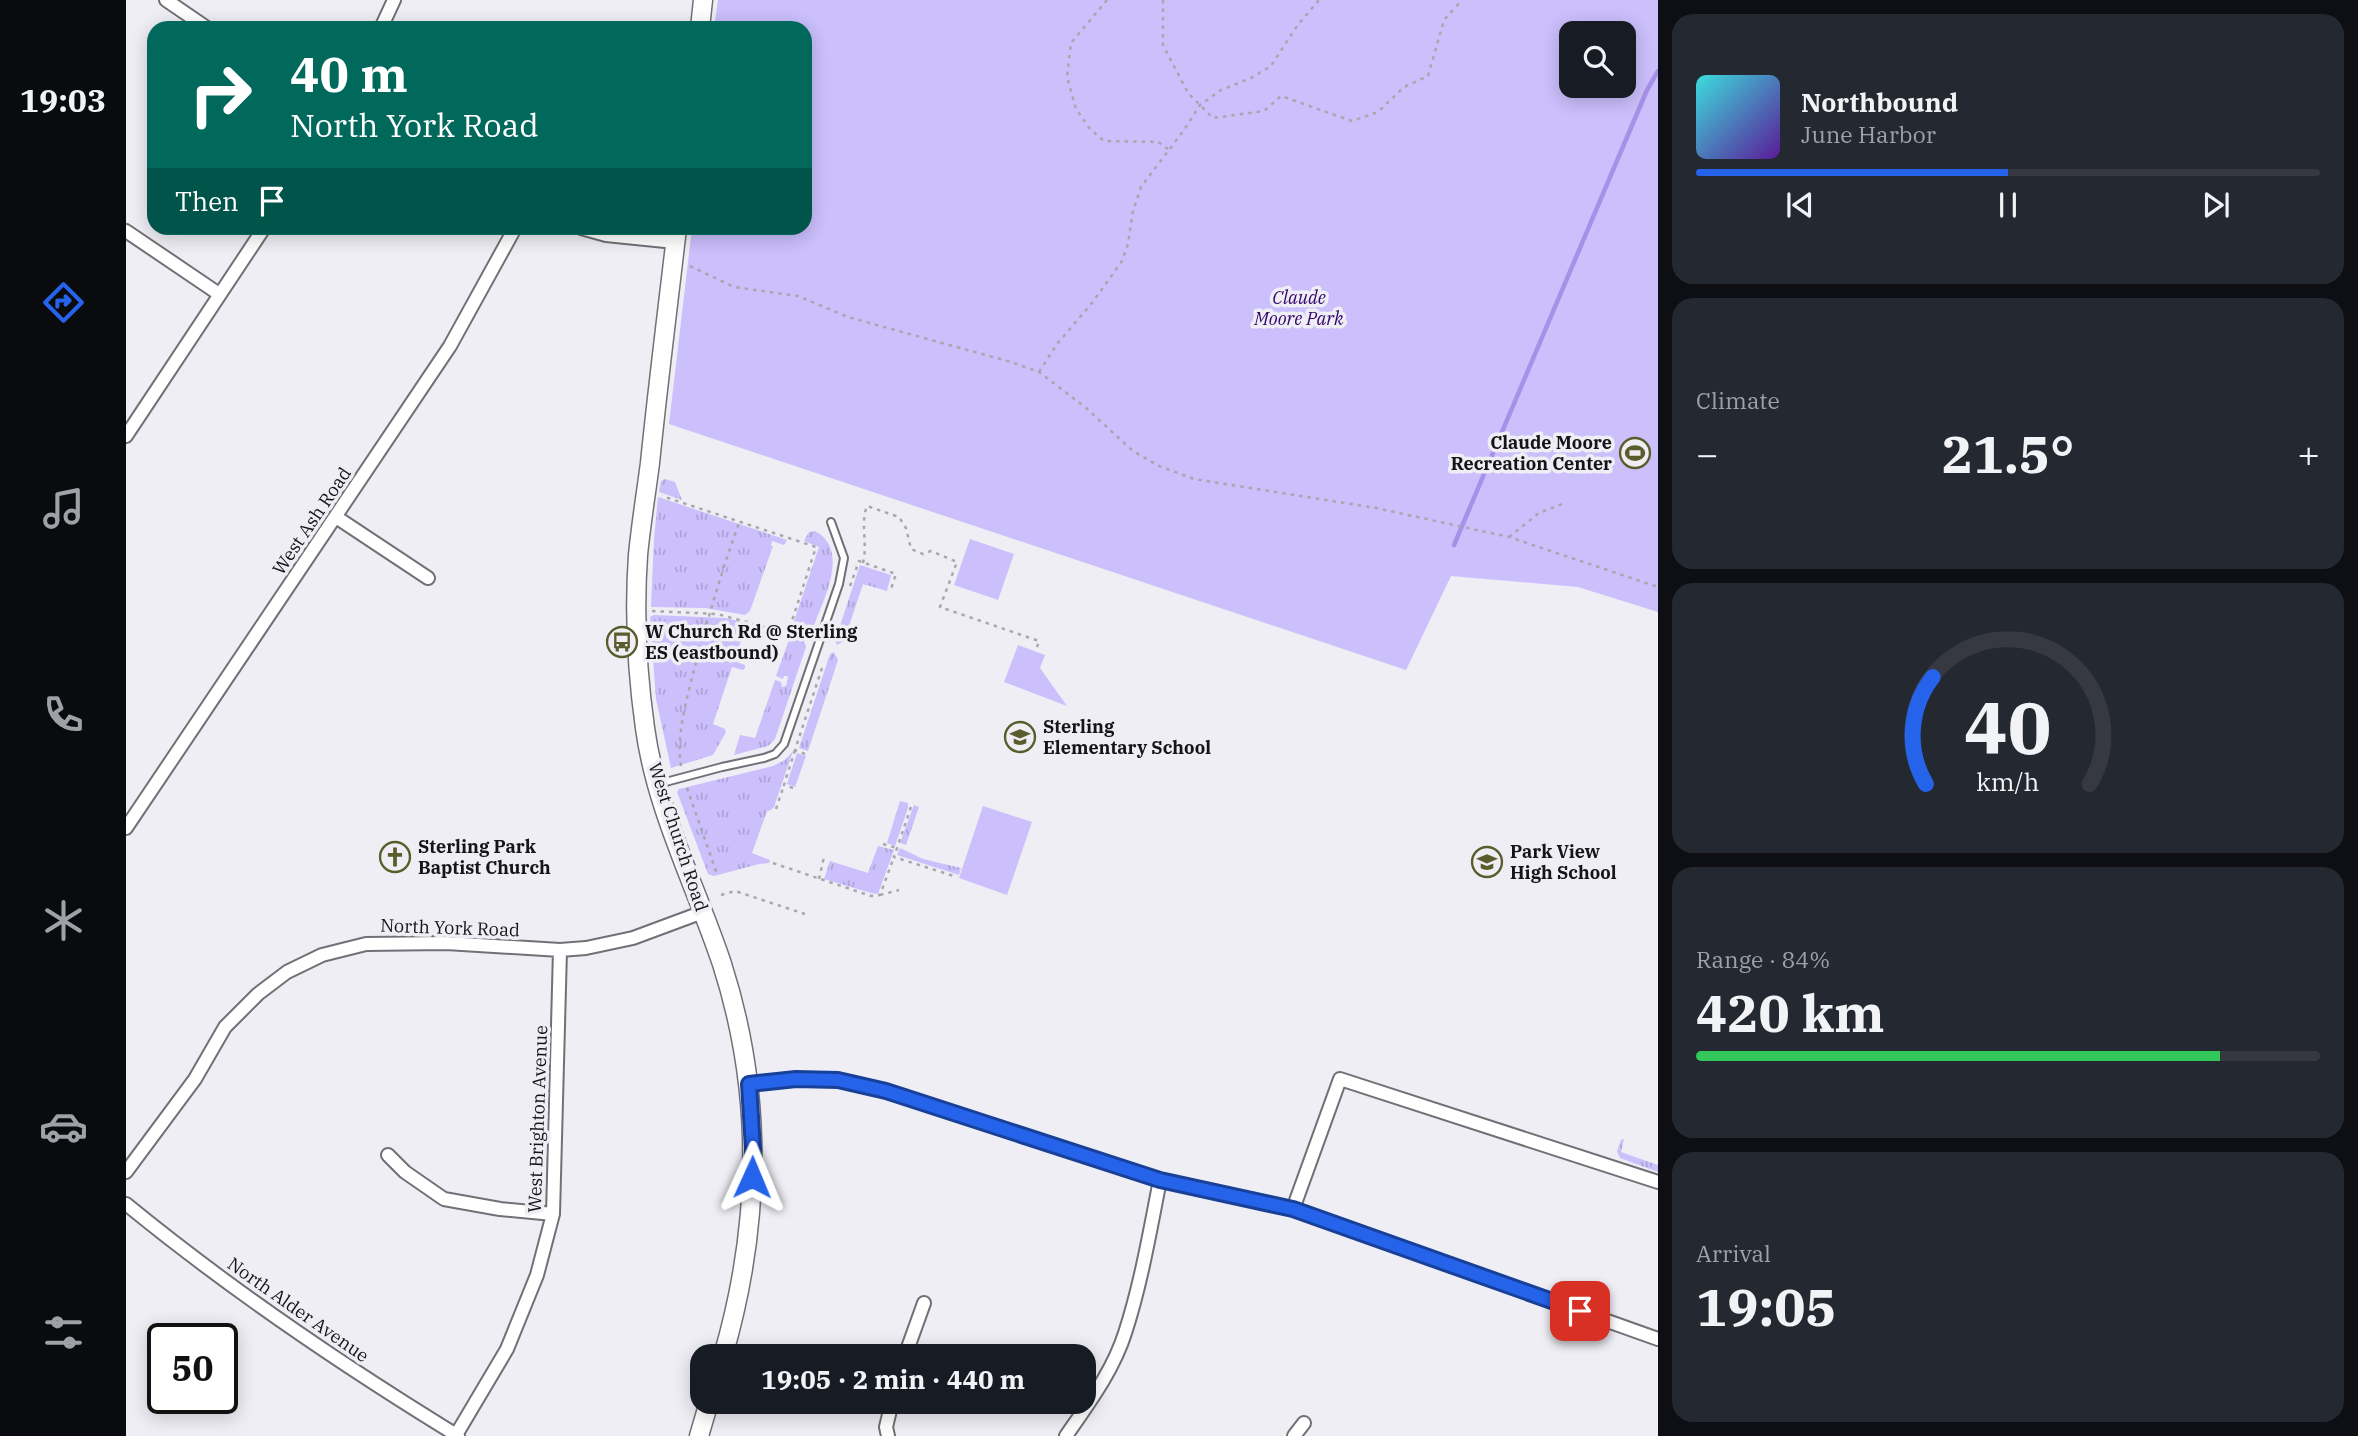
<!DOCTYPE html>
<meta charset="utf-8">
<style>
body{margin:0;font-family:"IBM Plex Serif",serif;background:#242831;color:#f1f3f6;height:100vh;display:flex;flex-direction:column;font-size:26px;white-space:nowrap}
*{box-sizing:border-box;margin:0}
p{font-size:23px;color:#9ea1a6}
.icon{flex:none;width:38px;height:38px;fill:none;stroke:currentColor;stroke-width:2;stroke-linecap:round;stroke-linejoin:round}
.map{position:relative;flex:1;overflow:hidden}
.details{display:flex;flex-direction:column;gap:14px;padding:14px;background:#0d0f14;width:700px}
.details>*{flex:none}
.hud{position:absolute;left:21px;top:21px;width:665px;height:214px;border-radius:21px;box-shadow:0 4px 18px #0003;background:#00695c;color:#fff;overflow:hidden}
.controls{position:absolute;left:1433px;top:21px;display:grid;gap:14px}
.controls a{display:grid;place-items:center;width:77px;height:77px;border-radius:14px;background:#171b24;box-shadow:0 4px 18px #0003;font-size:35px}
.speed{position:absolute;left:21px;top:1323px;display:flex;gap:14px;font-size:35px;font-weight:700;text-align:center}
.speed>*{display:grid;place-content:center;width:91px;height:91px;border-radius:50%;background:#171b24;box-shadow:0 4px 18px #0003;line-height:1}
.speed .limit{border:4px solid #111;border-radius:10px;background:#fff;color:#111}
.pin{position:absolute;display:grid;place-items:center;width:60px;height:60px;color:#fff;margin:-30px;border-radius:14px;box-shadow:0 4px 10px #0006}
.me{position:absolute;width:77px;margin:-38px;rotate:1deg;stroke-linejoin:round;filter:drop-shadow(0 0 5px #0008)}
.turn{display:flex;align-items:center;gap:24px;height:147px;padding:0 28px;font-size:32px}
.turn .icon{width:91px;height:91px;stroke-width:2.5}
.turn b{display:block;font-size:49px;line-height:60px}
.then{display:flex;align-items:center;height:66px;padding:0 28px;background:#0003;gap:14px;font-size:26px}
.big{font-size:52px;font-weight:800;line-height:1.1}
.details .tile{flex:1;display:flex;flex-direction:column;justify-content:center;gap:10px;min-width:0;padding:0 24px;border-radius:21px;background:#242831}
.details .dial{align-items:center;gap:0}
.dial svg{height:182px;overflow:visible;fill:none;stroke:#363941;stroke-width:7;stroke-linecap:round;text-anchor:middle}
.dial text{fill:#f1f3f6;stroke:none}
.song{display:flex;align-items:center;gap:21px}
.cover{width:84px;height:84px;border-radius:10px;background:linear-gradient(135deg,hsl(180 70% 55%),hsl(270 70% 35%))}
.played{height:7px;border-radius:4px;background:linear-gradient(90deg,#2563eb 50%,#363941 50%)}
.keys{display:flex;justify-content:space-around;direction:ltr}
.heat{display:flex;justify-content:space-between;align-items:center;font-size:38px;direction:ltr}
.charge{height:10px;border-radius:5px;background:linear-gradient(90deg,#34c759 84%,#363941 0)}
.trip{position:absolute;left:564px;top:1344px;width:406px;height:70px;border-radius:21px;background:#171b24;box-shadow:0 4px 18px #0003;font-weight:800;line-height:70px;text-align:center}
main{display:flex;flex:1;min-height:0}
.menu{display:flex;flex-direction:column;width:126px;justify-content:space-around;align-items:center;background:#090b0e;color:#9ea1a6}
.menu .icon{width:49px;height:49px}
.menu .on{color:#2563eb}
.menu b{font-size:32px;color:#f1f3f6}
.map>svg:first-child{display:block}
.grass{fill:url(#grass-tufts)}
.green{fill:#cbbffc;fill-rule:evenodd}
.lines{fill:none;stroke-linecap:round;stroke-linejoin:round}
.stream{stroke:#a592e8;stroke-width:4.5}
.lane-casing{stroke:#717076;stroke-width:10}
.street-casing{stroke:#717076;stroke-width:16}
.secondary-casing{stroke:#717076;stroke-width:21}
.path{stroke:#a8a7ad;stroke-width:2.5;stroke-dasharray:3.5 5;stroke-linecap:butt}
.lane{stroke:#fff;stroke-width:6}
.street{stroke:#fff;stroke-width:12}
.secondary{stroke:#fff;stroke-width:18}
.route-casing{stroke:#184099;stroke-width:18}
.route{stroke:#2563eb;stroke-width:12}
.labels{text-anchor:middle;stroke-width:7;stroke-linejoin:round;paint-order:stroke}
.park-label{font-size:18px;font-style:italic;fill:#33056e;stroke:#efeef5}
.poi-label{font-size:18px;font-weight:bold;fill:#151417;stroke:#efeef5;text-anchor:start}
.street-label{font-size:18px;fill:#151417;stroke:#efeef5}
</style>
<main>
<nav class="menu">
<b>19:03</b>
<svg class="icon on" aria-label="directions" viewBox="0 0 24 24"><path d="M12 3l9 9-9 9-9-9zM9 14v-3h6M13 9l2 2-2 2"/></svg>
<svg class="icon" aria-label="music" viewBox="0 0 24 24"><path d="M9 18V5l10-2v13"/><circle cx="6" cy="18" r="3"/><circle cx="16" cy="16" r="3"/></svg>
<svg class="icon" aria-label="phone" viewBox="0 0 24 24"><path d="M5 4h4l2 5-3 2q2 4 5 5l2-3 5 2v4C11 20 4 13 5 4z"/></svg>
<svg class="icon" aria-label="climate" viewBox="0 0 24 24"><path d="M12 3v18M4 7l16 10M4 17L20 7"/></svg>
<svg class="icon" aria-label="car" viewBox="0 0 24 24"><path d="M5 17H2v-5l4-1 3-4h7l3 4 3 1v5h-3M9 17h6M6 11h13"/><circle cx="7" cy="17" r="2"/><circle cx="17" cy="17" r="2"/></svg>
<svg class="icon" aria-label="filters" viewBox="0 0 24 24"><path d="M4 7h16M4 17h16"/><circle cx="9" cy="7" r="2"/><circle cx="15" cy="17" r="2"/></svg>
</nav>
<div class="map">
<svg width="1532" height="1436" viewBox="0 0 1532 1436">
<defs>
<pattern id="grass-tufts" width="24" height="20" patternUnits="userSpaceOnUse" patternTransform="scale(1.75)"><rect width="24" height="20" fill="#cbbffc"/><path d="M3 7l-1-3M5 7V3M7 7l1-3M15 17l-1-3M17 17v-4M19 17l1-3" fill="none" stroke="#ada3d7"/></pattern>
</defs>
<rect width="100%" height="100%" fill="#efeef5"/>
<path class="grass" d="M539,479L549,482L556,500L533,492L535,481Z
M532,497L661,540L658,545L646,541L645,546H647L624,611L619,615L579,608L525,607L528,539Z
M689,531C726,551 695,604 685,633L680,635L665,630L693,547L678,541L683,532Z
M734,565L765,575L761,591L737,584L718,641L711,645L709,641Z
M528,615L599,618L617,622L620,626L608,661L619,665V668L617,670L606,667L587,724L599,729L600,732L587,755L545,768L530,699L524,617Z
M664,637L678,641L680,647L649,739L642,746L608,755L614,735L629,738L649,680L655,682L656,687L660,686L662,676H658L657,679L650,676Z
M708,652L712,660L682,751L673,748L704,654Z
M667,751L648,807L645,810L641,811L626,853L644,860L643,863L633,864L588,876L582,874L551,792L553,789L647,766L659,760Z
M671,753L680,756L669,787L661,784Z
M774,801L782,803V808L769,846L761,843Z
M788,805L793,807L780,845L774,843Z
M752,846L768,850L752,894L745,893L698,879L704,861L742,873Z
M774,848L797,859L835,868L833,875L771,855Z
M1498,1139L1495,1152L1532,1165V1172L1494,1158L1491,1151L1495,1140Z"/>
<path class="green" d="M592,0H1532V612L1452,587L1325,576L1280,670L543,424L566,228H679V28H588ZM1498,33V86H1446V33Z
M844,539L888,554L872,600L828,585Z
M892,645L919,655L914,668L941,706L878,682Z
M857,806L906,822L881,895L833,878Z"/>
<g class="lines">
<path class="stream" d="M1328,545L1521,90L1532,71"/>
<g class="lane-casing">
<path id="lane" d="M532,784L596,767L638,758L649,754L658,744L713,584L718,558L705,522"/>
</g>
<g class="street-casing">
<path id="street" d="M40,0L81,28
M255,28L268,0
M455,228L480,235L549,242
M0,231L93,294
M0,436L138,228
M210,517L302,578
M0,828L324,346L389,228
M623,1084L670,1079L712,1080L760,1091L1034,1180L1167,1209L1532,1339
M262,1155L279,1172L318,1199L374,1209L427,1214
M0,1172L69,1079L99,1027L132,994L161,972L196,955L240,944L320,943L434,950L460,948L507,938L577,912
M0,1204C105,1290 216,1365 332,1436
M1167,1209L1214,1079L1532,1182
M779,1356L798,1303
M330,1435L381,1349L411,1275L427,1214L434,950
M762,1436L760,1427L766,1402
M940,1436C962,1404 987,1371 999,1333C1015,1284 1024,1231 1034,1180
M1168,1436L1178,1423"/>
</g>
<g class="secondary-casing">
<path id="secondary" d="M574,28L577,0
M551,228C542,306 532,384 524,463C520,494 515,524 512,555C508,612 511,671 519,728C530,810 570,886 596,964C638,1095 635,1225 597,1356
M573,1436L583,1402"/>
</g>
<path class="path" d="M981,0L945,43L941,77L950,109L964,129L978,141L1032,142L1042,149
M1037,0V45L1062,93L1087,118L1138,111L1155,96L1226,121L1252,112L1278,87L1302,76L1318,20L1336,0
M564,266L608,287L672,296L722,317L885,362L913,372L959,407L1007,451L1033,466L1068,479L1250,508L1383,537L1532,587
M913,372L931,344L966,303L996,261L1002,244L1007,211L1015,187L1058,130L1074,105L1095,90L1125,78L1145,66L1171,26L1193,0
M1383,537L1413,513L1436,504
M737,563C742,543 734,525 741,506L773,517L780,528L785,549L797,554L805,551L831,562L814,607L913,641L910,650
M724,586L733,561L770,574L765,589
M526,611L591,614L662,633L690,547L536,496
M662,633L680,639
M679,754L669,750L697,665
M555,766C550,734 561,698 569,666C582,618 596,570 613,523
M561,788L591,874
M667,788L658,785L669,750
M785,807L768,857L831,877
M650,809L658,785
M757,844L771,848
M647,863L745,896L754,895L768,857
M693,879L698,857
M595,895L609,891L679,914
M754,895L773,890"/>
<use href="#lane" class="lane"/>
<use href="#street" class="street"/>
<use href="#secondary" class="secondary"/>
</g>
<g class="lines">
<g class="route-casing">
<path id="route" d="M626,1177L627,1149L623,1084L670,1079L712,1080L760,1091L1034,1180L1167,1209L1454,1311"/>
</g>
<use href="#route" class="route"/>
</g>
<defs>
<g id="stadium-ring" transform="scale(1.575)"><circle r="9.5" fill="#efeef5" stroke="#595d2b" stroke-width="1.5"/><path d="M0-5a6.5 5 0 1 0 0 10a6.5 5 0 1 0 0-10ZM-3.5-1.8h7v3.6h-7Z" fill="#595d2b"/></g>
<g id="bus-ring" transform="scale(1.575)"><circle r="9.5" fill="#efeef5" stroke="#595d2b" stroke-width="1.5"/><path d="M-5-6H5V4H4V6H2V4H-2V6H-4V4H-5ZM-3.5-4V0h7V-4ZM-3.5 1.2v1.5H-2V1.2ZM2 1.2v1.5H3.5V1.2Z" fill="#595d2b"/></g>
<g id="school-ring" transform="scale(1.575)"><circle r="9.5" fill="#efeef5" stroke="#595d2b" stroke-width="1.5"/><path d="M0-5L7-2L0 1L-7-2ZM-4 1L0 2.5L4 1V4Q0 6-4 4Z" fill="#595d2b"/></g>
<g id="church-ring" transform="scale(1.575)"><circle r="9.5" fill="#efeef5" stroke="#595d2b" stroke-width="1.5"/><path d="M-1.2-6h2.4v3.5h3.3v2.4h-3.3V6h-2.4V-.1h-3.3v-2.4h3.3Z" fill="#595d2b"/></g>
</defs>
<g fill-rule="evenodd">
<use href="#stadium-ring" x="1509" y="453"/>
<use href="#bus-ring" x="496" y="642"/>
<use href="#school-ring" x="894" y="737"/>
<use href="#church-ring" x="269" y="857"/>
<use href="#school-ring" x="1361" y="862"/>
</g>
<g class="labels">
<g class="park-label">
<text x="1173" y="304">Claude<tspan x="1173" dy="21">Moore Park</tspan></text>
</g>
<g class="poi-label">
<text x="1486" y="449" text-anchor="end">Claude Moore<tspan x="1486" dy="21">Recreation Center</tspan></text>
<text x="519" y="638">W Church Rd @ Sterling<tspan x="519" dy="21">ES (eastbound)</tspan></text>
<text x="917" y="733">Sterling<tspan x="917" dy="21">Elementary School</tspan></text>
<text x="292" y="853">Sterling Park<tspan x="292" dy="21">Baptist Church</tspan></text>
<text x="1384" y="858">Park View<tspan x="1384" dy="21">High School</tspan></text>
</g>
<g class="street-label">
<text transform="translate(186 521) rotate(-56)" y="6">West Ash Road</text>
<text transform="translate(552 837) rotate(72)" y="6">West Church Road</text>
<text transform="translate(324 928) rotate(2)" y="6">North York Road</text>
<text transform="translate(412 1119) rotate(-88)" y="6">West Brighton Avenue</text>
<text transform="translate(172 1310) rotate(35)" y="6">North Alder Avenue</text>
</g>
</g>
</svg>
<div class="controls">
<a><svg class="icon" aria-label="search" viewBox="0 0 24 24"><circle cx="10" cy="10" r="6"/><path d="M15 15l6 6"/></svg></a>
</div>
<div class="speed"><div class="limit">50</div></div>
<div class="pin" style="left:1454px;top:1311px;background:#d93025"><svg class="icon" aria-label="arrive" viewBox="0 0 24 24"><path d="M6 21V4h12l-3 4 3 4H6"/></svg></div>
<svg class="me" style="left:626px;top:1177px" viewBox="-20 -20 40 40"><path d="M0-17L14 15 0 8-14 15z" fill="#2563eb" stroke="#fff" stroke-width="4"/></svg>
<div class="trip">19:05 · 2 min · 440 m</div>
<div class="hud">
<div class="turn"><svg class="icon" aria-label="right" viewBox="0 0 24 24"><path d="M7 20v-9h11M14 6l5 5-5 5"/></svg><div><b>40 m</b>North York Road</div></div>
<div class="then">Then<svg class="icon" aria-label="arrive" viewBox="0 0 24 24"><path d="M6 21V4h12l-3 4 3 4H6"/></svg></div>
</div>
</div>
<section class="details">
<div class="tile">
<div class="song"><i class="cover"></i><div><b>Northbound</b><p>June Harbor</p></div></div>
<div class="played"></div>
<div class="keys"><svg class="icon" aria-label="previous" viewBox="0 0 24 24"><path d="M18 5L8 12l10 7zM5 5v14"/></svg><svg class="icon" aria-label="pause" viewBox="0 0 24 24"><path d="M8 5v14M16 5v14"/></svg><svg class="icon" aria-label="next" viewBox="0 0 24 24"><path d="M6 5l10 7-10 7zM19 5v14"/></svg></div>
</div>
<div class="tile"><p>Climate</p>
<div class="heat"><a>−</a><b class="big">21.5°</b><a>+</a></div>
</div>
<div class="tile dial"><svg viewBox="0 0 100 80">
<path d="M14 69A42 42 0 1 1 86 69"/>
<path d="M14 69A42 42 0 0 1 17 22" stroke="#2563eb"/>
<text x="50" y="56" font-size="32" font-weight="700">40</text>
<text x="50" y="72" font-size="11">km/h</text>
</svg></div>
<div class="tile"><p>Range · 84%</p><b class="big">420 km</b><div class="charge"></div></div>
<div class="tile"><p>Arrival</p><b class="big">19:05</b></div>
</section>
</main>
